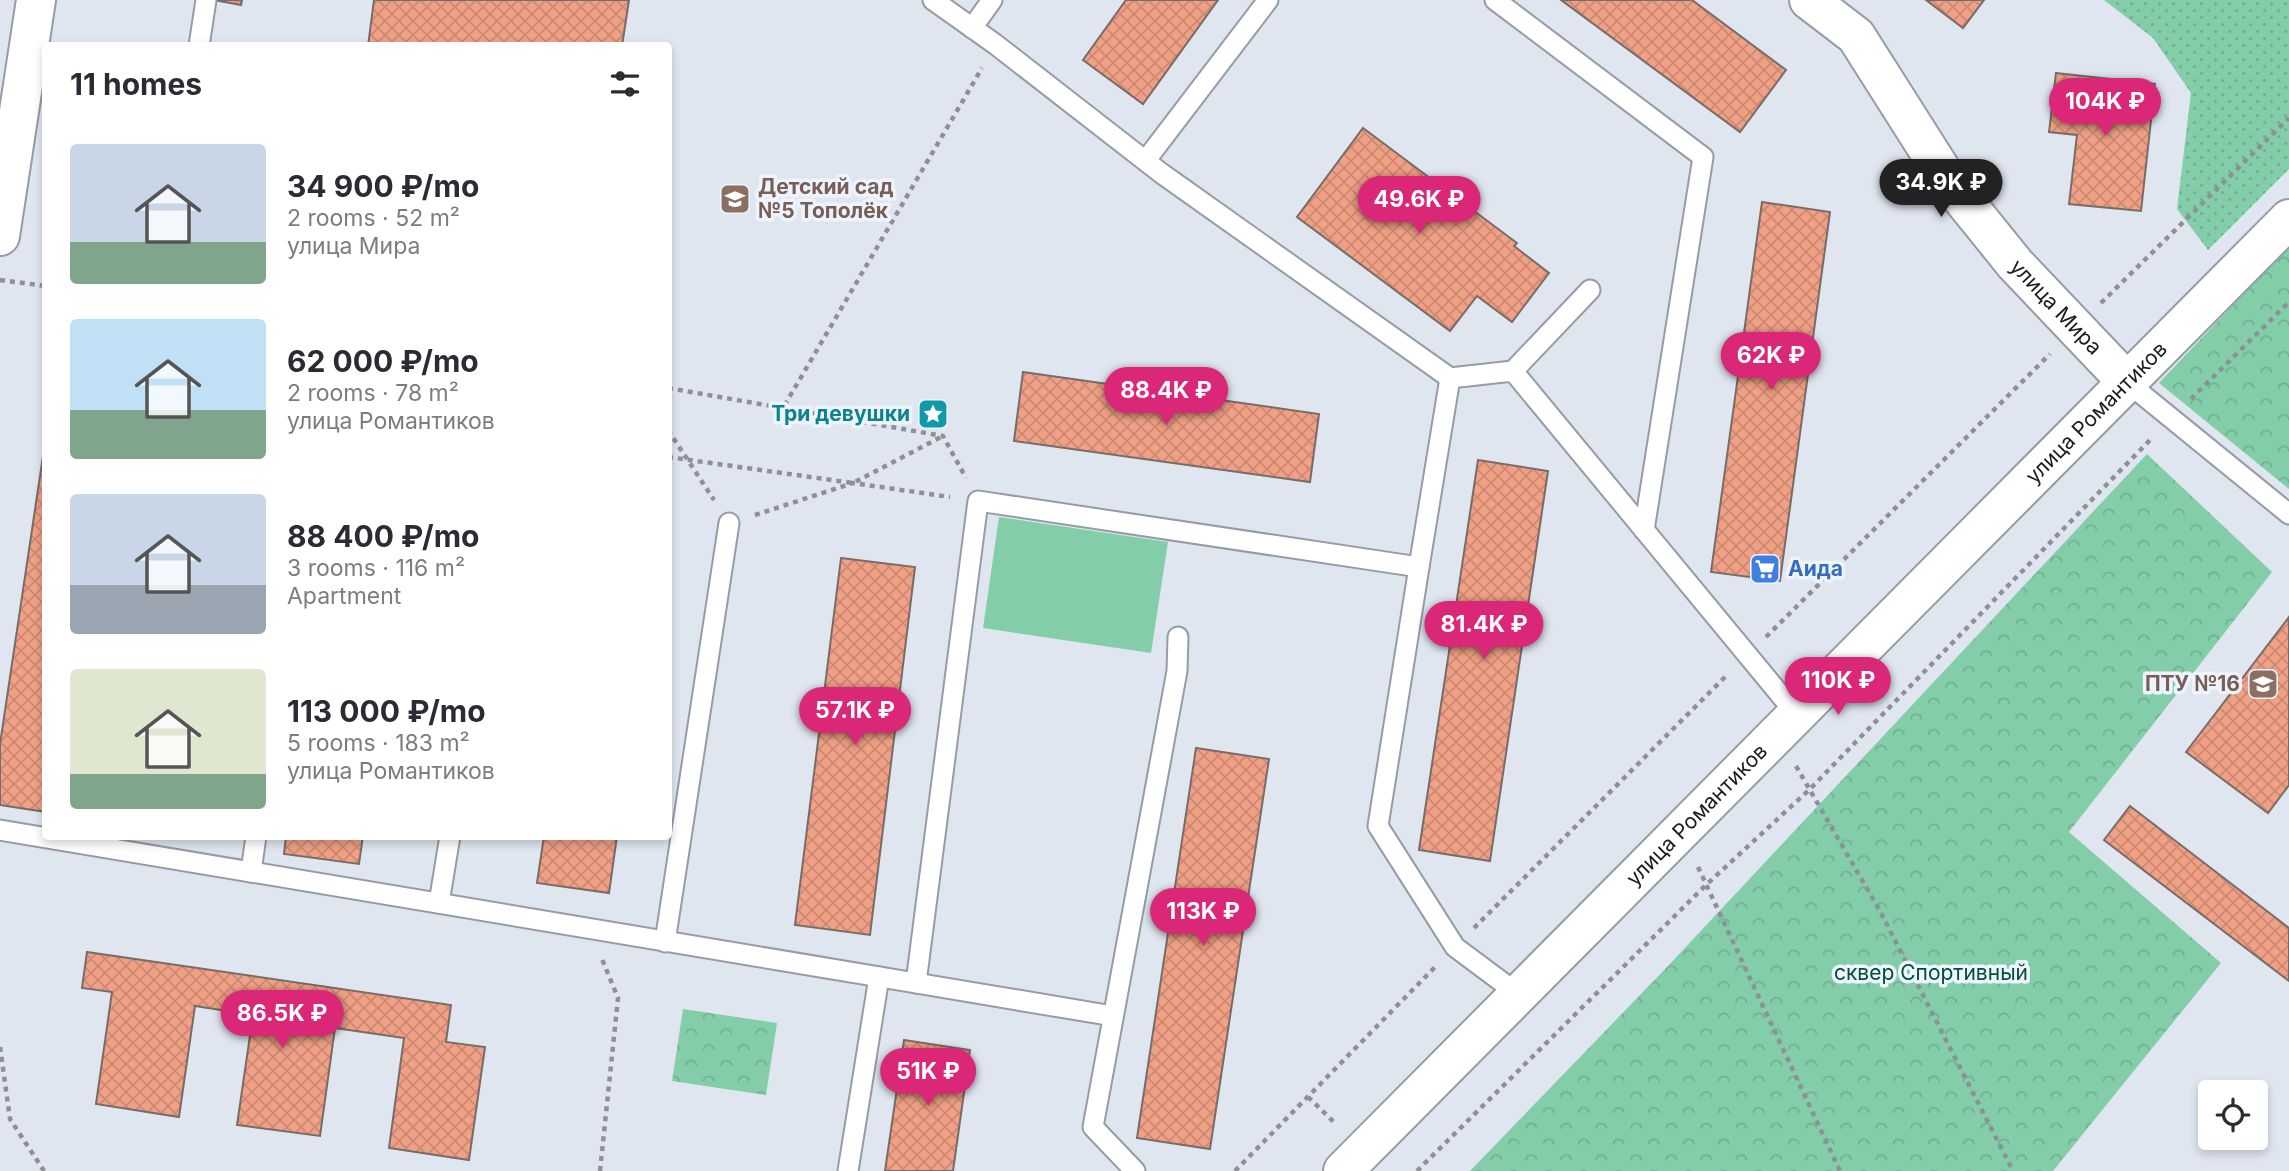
<!DOCTYPE html>
<html lang="en">
<head>
<meta charset="utf-8">
<style>
  body { margin:0; font-family:Inter,sans-serif; background:#f7f7f7; color:#2b2b33; height:100vh; display:flex; flex-direction:column; font-size:26px; white-space:nowrap }
  * { box-sizing:border-box; margin:0 }
  p { font-size:23px; color:#7c7c81 }
  .icon { flex:none; width:38px; height:38px; fill:none; stroke:currentColor; stroke-width:2; stroke-linecap:round; stroke-linejoin:round }
  .map { position:relative; flex:1; overflow:hidden }
  .panel { position:absolute; left:42px; top:42px; width:630px; height:798px; display:flex; flex-direction:column; background:#fff; border-radius:7px; box-shadow:0 4px 10px #0003 }
  .panel>* { flex:none }
  .tools { position:absolute; left:2198px; top:1080px; display:grid; gap:14px }
  .tools a { display:grid; place-items:center; width:70px; height:70px; border-radius:7px; background:#fff; box-shadow:0 4px 10px #0003; font-size:35px }
  .price { position:absolute; translate:-50% -60px; padding:0 16px; border-radius:24px; background:#db2777; color:#fff; font-size:23px; line-height:46px; filter:drop-shadow(0 2px 4px #0008) }
  .price::after { content:''; position:absolute; left:50%; top:42px; width:21px; height:16px; margin-left:-10px; background:inherit; clip-path:polygon(0 0,100% 0,50% 100%) }
  .price.current { background:#222; color:#fff }
  ul { padding:0; list-style:none }
  li { display:flex; align-items:center; gap:21px; height:175px; padding:0 28px }
  li span { display:grid; place-items:center; flex:none; width:196px; height:140px; border-radius:7px; color:#555 }
  li>.icon { margin-inline-start:auto }
  span .icon { width:84px; height:84px; fill:#fffc; stroke-width:1 }
  li b { font-size:30px }
  h2 { display:flex; justify-content:space-between; align-items:center; height:84px; padding:0 28px; font-size:30px }
  .map>svg:first-child { display:block }
  .grass { fill:url(#grass-dots) }
  .forest { fill:url(#forest-crowns) }
  .pitch { fill:#83cea9 }
  .building { fill:url(#building-cross-hatch); stroke:#776c68; stroke-width:2 }
  .lines { fill:none; stroke-linecap:round; stroke-linejoin:round }
  .lane-casing { stroke:#969ca6; stroke-width:23 }
  .street-casing { stroke:#969ca6; stroke-width:42 }
  .path { stroke:#8c9098; stroke-width:4.5; stroke-dasharray:5 5; stroke-linecap:butt }
  .lane { stroke:#fff; stroke-width:19 }
  .street { stroke:#fff; stroke-width:38 }
  .labels { text-anchor:middle; stroke-width:7; stroke-linejoin:round; paint-order:stroke }
  .education-label { font-size:21px; font-weight:bold; fill:#785e54; stroke:#edf4fe; text-anchor:start }
  .street-label { font-size:21px; fill:#1a1c20; stroke:#edf4fe }
  .culture-label { font-size:21px; font-weight:bold; fill:#0d838f; stroke:#edf4fe; text-anchor:end }
  .shop-label { font-size:21px; font-weight:bold; fill:#366cbe; stroke:#edf4fe; text-anchor:start }
  .park-label { font-size:21px; fill:#044e34; stroke:#edf4fe }
</style>
</head>
<body>
<div class="map">
<svg width="2289" height="1171" viewBox="0 0 2289 1171">
  <defs>
    <pattern id="grass-dots" width="8" height="8" patternUnits="userSpaceOnUse" patternTransform="scale(1.75)"><rect width="8" height="8" fill="#83cea9"/><path d="M2 2h.1M6 6h.1" fill="none" stroke="#71b091" stroke-width="1.8" stroke-linecap="round"/></pattern>
    <pattern id="forest-crowns" width="20" height="18" patternUnits="userSpaceOnUse" patternTransform="scale(1.75)"><rect width="20" height="18" fill="#83cea9"/><path d="M2 6a3 3 0 1 1 6 0M12 15a3 3 0 1 1 6 0" fill="none" stroke="#71b091"/></pattern>
    <pattern id="building-cross-hatch" width="8" height="8" patternUnits="userSpaceOnUse" patternTransform="scale(1.75)"><rect width="8" height="8" fill="#f0a084"/><path d="M0 0l8 8M0 8l8-8" fill="none" stroke="#cd8972"/></pattern>
  </defs>
  <rect width="100%" height="100%" fill="#e0e6f0"/>
  <polygon class="grass" points="2104,0 2289,0 2289,169 2208,250 2177,209 2191,93 2153,38"/>
  <g class="forest">
    <polygon points="2289,246 2289,489 2159,383"/>
    <polygon points="2147,454 2272,572 2069,832 2221,963 2053,1171 1470,1171 1668,966"/>
    <polygon points="683,1009 777,1023 766,1095 672,1081"/>
  </g>
  <polygon class="pitch" points="999,517 1168,542 1151,653 983,628"/>
  <g class="building">
    <polygon points="214,0 242,0 241,5"/>
    <polygon points="374,0 629,0 622,46 368,46"/>
    <polygon points="1126,0 1218,0 1143,104 1083,60"/>
    <polygon points="1561,0 1692,0 1786,70 1740,132"/>
    <polygon points="1926,0 1984,0 1963,28"/>
    <polygon points="2056,73 2155,84 2141,211 2069,204 2077,135 2049,132"/>
    <polygon points="1363,128 1517,243 1514,246 1549,273 1512,322 1477,296 1450,331 1297,217"/>
    <polygon points="1762,202 1830,212 1780,581 1711,572"/>
    <polygon points="1023,372 1319,414 1310,482 1014,441"/>
    <polygon points="46,436 46,812 0,805 0,744"/>
    <polygon points="1478,460 1548,471 1490,861 1419,850"/>
    <polygon points="841,558 915,567 870,935 795,925"/>
    <polygon points="2289,617 2289,785 2268,813 2186,752"/>
    <polygon points="1196,748 1269,759 1210,1149 1137,1138"/>
    <polygon points="2130,806 2289,928 2289,981 2104,840"/>
    <polygon points="286,836 363,836 359,864 284,854"/>
    <polygon points="544,836 617,836 609,893 537,883"/>
    <polygon points="87,952 451,1005 446,1042 485,1047 469,1160 389,1148 404,1038 335,1028 320,1136 237,1125 253,1015 195,1006 179,1117 96,1104 112,992 82,988"/>
    <polygon points="904,1040 970,1050 953,1171 885,1171"/>
  </g>
  <g class="lines">
    <g class="lane-casing">
      <g id="lane">
        <polyline points="933,0 995,44 1161,173 1450,378"/>
        <polyline points="1495,0 1703,157 1644,530"/>
        <polyline points="972,28 992,0"/>
        <polyline points="199,46 206,0"/>
        <polyline points="1146,160 1268,0"/>
        <polyline points="1513,371 1590,290"/>
        <polyline points="2128,383 2289,514"/>
        <polyline points="1419,567 1378,826 1455,947 1518,994"/>
        <polyline points="0,830 916,983 978,501 1419,567 1450,378 1513,371 1797,715"/>
        <polyline points="251,872 256,836"/>
        <polyline points="439,903 450,836"/>
        <polyline points="665,942 729,523"/>
        <polyline points="916,983 1113,1016"/>
        <polyline points="848,1171 879,977"/>
        <polyline points="1135,1171 1093,1127 1177,671 1178,637"/>
      </g>
    </g>
    <g class="street-casing">
      <g id="street">
        <path id="s1" d="M1809,0l47,36 92,145 67,83 113,119"/>
        <polyline points="0,236 36,0"/>
        <path id="s2" d="M1343,1171l946,-952"/>
      </g>
    </g>
    <g class="path">
      <polyline points="0,280 46,286"/>
      <polyline points="2101,303 2289,118"/>
      <polyline points="668,388 783,408 982,68"/>
      <polyline points="2191,399 2289,302"/>
      <polyline points="783,408 943,436 966,478"/>
      <polyline points="668,430 714,500"/>
      <polyline points="668,457 853,483 943,436"/>
      <polyline points="755,515 853,483 950,497"/>
      <polyline points="1766,637 2050,354"/>
      <polyline points="1796,766 1880,911 2013,1171"/>
      <polyline points="1698,867 1840,1171"/>
      <polyline points="1474,928 1727,675"/>
      <polyline points="0,1047 10,1119 44,1171"/>
      <polyline points="1308,1097 1336,1124"/>
      <polyline points="600,1171 618,998 602,959"/>
      <polyline points="1235,1171 1435,967"/>
      <polyline points="1417,1171 1706,885 1809,790 2152,438"/>
    </g>
    <use href="#lane" class="lane"/>
    <use href="#street" class="street"/>
  </g>
  <defs>
    <g id="school-square" transform="scale(1.575)"><rect x="-9" y="-9" width="18" height="18" rx="4" fill="#8d6e63" stroke="#edf4fe"/><path d="M0-5L7-2L0 1L-7-2ZM-4 1L0 2.5L4 1V4Q0 6-4 4Z" fill="#fff"/></g>
    <g id="sight-square" transform="scale(1.575)"><rect x="-9" y="-9" width="18" height="18" rx="4" fill="#0f9aa8" stroke="#edf4fe"/><path d="M0-6L1.8-2.2L6-1.7L2.9 1.2L3.7 5.4L0 3.3L-3.7 5.4L-2.9 1.2L-6-1.7L-1.8-2.2Z" fill="#fff"/></g>
    <g id="supermarket-square" transform="scale(1.575)"><rect x="-9" y="-9" width="18" height="18" rx="4" fill="#3f7fe0" stroke="#edf4fe"/><path d="M-6-5.5h2.5l.6 2H6L4.5 2H-2.5L-4.4-4H-6ZM-1.5 3.2a1.3 1.3 0 1 0 .1 0ZM3 3.2a1.3 1.3 0 1 0 .1 0Z" fill="#fff"/></g>
    <g id="university-square" transform="scale(1.575)"><rect x="-9" y="-9" width="18" height="18" rx="4" fill="#8d6e63" stroke="#edf4fe"/><path d="M0-5L7-2L0 1L-7-2ZM-4 1L0 2.5L4 1V4Q0 6-4 4Z" fill="#fff"/></g>
  </defs>
  <g fill-rule="evenodd">
    <use href="#school-square" x="735" y="199"/>
    <use href="#sight-square" x="933" y="414"/>
    <use href="#supermarket-square" x="1765" y="569"/>
    <use href="#university-square" x="2263" y="684"/>
  </g>
  <g class="labels">
    <g class="education-label">
      <text x="758" y="194">Детский сад<tspan x="758" dy="24">№5 Тополёк</tspan></text>
      <text x="2240" y="691" text-anchor="end">ПТУ №16</text>
    </g>
    <g class="street-label">
      <text dy="7" stroke="none"><textPath href="#s1" startOffset="397">улица Мира</textPath></text>
      <text dy="7" stroke="none"><textPath href="#s2" startOffset="1069">улица Романтиков</textPath></text>
      <text dy="7" stroke="none"><textPath href="#s2" startOffset="502">улица Романтиков</textPath></text>
    </g>
    <g class="culture-label">
      <text x="910" y="421">Три девушки</text>
    </g>
    <g class="shop-label">
      <text x="1788" y="576">Аида</text>
    </g>
    <g class="park-label">
      <text x="1931" y="980">сквер Спортивный</text>
    </g>
  </g>
</svg>
<div class="tools">
<a><svg class="icon" aria-label="locate" viewBox="0 0 24 24"><circle cx="12" cy="12" r="6"/><path d="M12 2v4M12 18v4M2 12h4M18 12h4"/></svg></a>
</div>
<b class="price" style="left:2105px;top:138px">104K ₽</b>
<b class="price current" style="left:1941px;top:219px">34.9K ₽</b>
<b class="price" style="left:1419px;top:236px">49.6K ₽</b>
<b class="price" style="left:1771px;top:392px">62K ₽</b>
<b class="price" style="left:1166px;top:427px">88.4K ₽</b>
<b class="price" style="left:1484px;top:661px">81.4K ₽</b>
<b class="price" style="left:1838px;top:717px">110K ₽</b>
<b class="price" style="left:855px;top:747px">57.1K ₽</b>
<b class="price" style="left:1203px;top:948px">113K ₽</b>
<b class="price" style="left:282px;top:1050px">86.5K ₽</b>
<b class="price" style="left:928px;top:1108px">51K ₽</b>
<section class="panel">
<h2>11 homes<svg class="icon" aria-label="filters" viewBox="0 0 24 24"><path d="M4 7h16M4 17h16"/><circle cx="9" cy="7" r="2"/><circle cx="15" cy="17" r="2"/></svg></h2>
<ul>
<li><span style="background:linear-gradient(#c9d6e8 70%,#7fa58c 0)"><svg class="icon" aria-label="home" viewBox="0 0 24 24"><path d="M3 11l9-7 9 7M6 9v11h12V9"/></svg></span><div><b>34 900 ₽/mo</b><p>2 rooms · 52 m²</p><p>улица Мира</p></div></li>
<li><span style="background:linear-gradient(#bfe0f5 65%,#7fa58c 0)"><svg class="icon" aria-label="home" viewBox="0 0 24 24"><path d="M3 11l9-7 9 7M6 9v11h12V9"/></svg></span><div><b>62 000 ₽/mo</b><p>2 rooms · 78 m²</p><p>улица Романтиков</p></div></li>
<li><span style="background:linear-gradient(#c9d6e8 65%,#9aa5b1 0)"><svg class="icon" aria-label="home" viewBox="0 0 24 24"><path d="M3 11l9-7 9 7M6 9v11h12V9"/></svg></span><div><b>88 400 ₽/mo</b><p>3 rooms · 116 m²</p><p>Apartment</p></div></li>
<li><span style="background:linear-gradient(#dfe7d0 75%,#7fa58c 0)"><svg class="icon" aria-label="home" viewBox="0 0 24 24"><path d="M3 11l9-7 9 7M6 9v11h12V9"/></svg></span><div><b>113 000 ₽/mo</b><p>5 rooms · 183 m²</p><p>улица Романтиков</p></div></li>
</ul>
</section>
</div>
</body>
</html>
